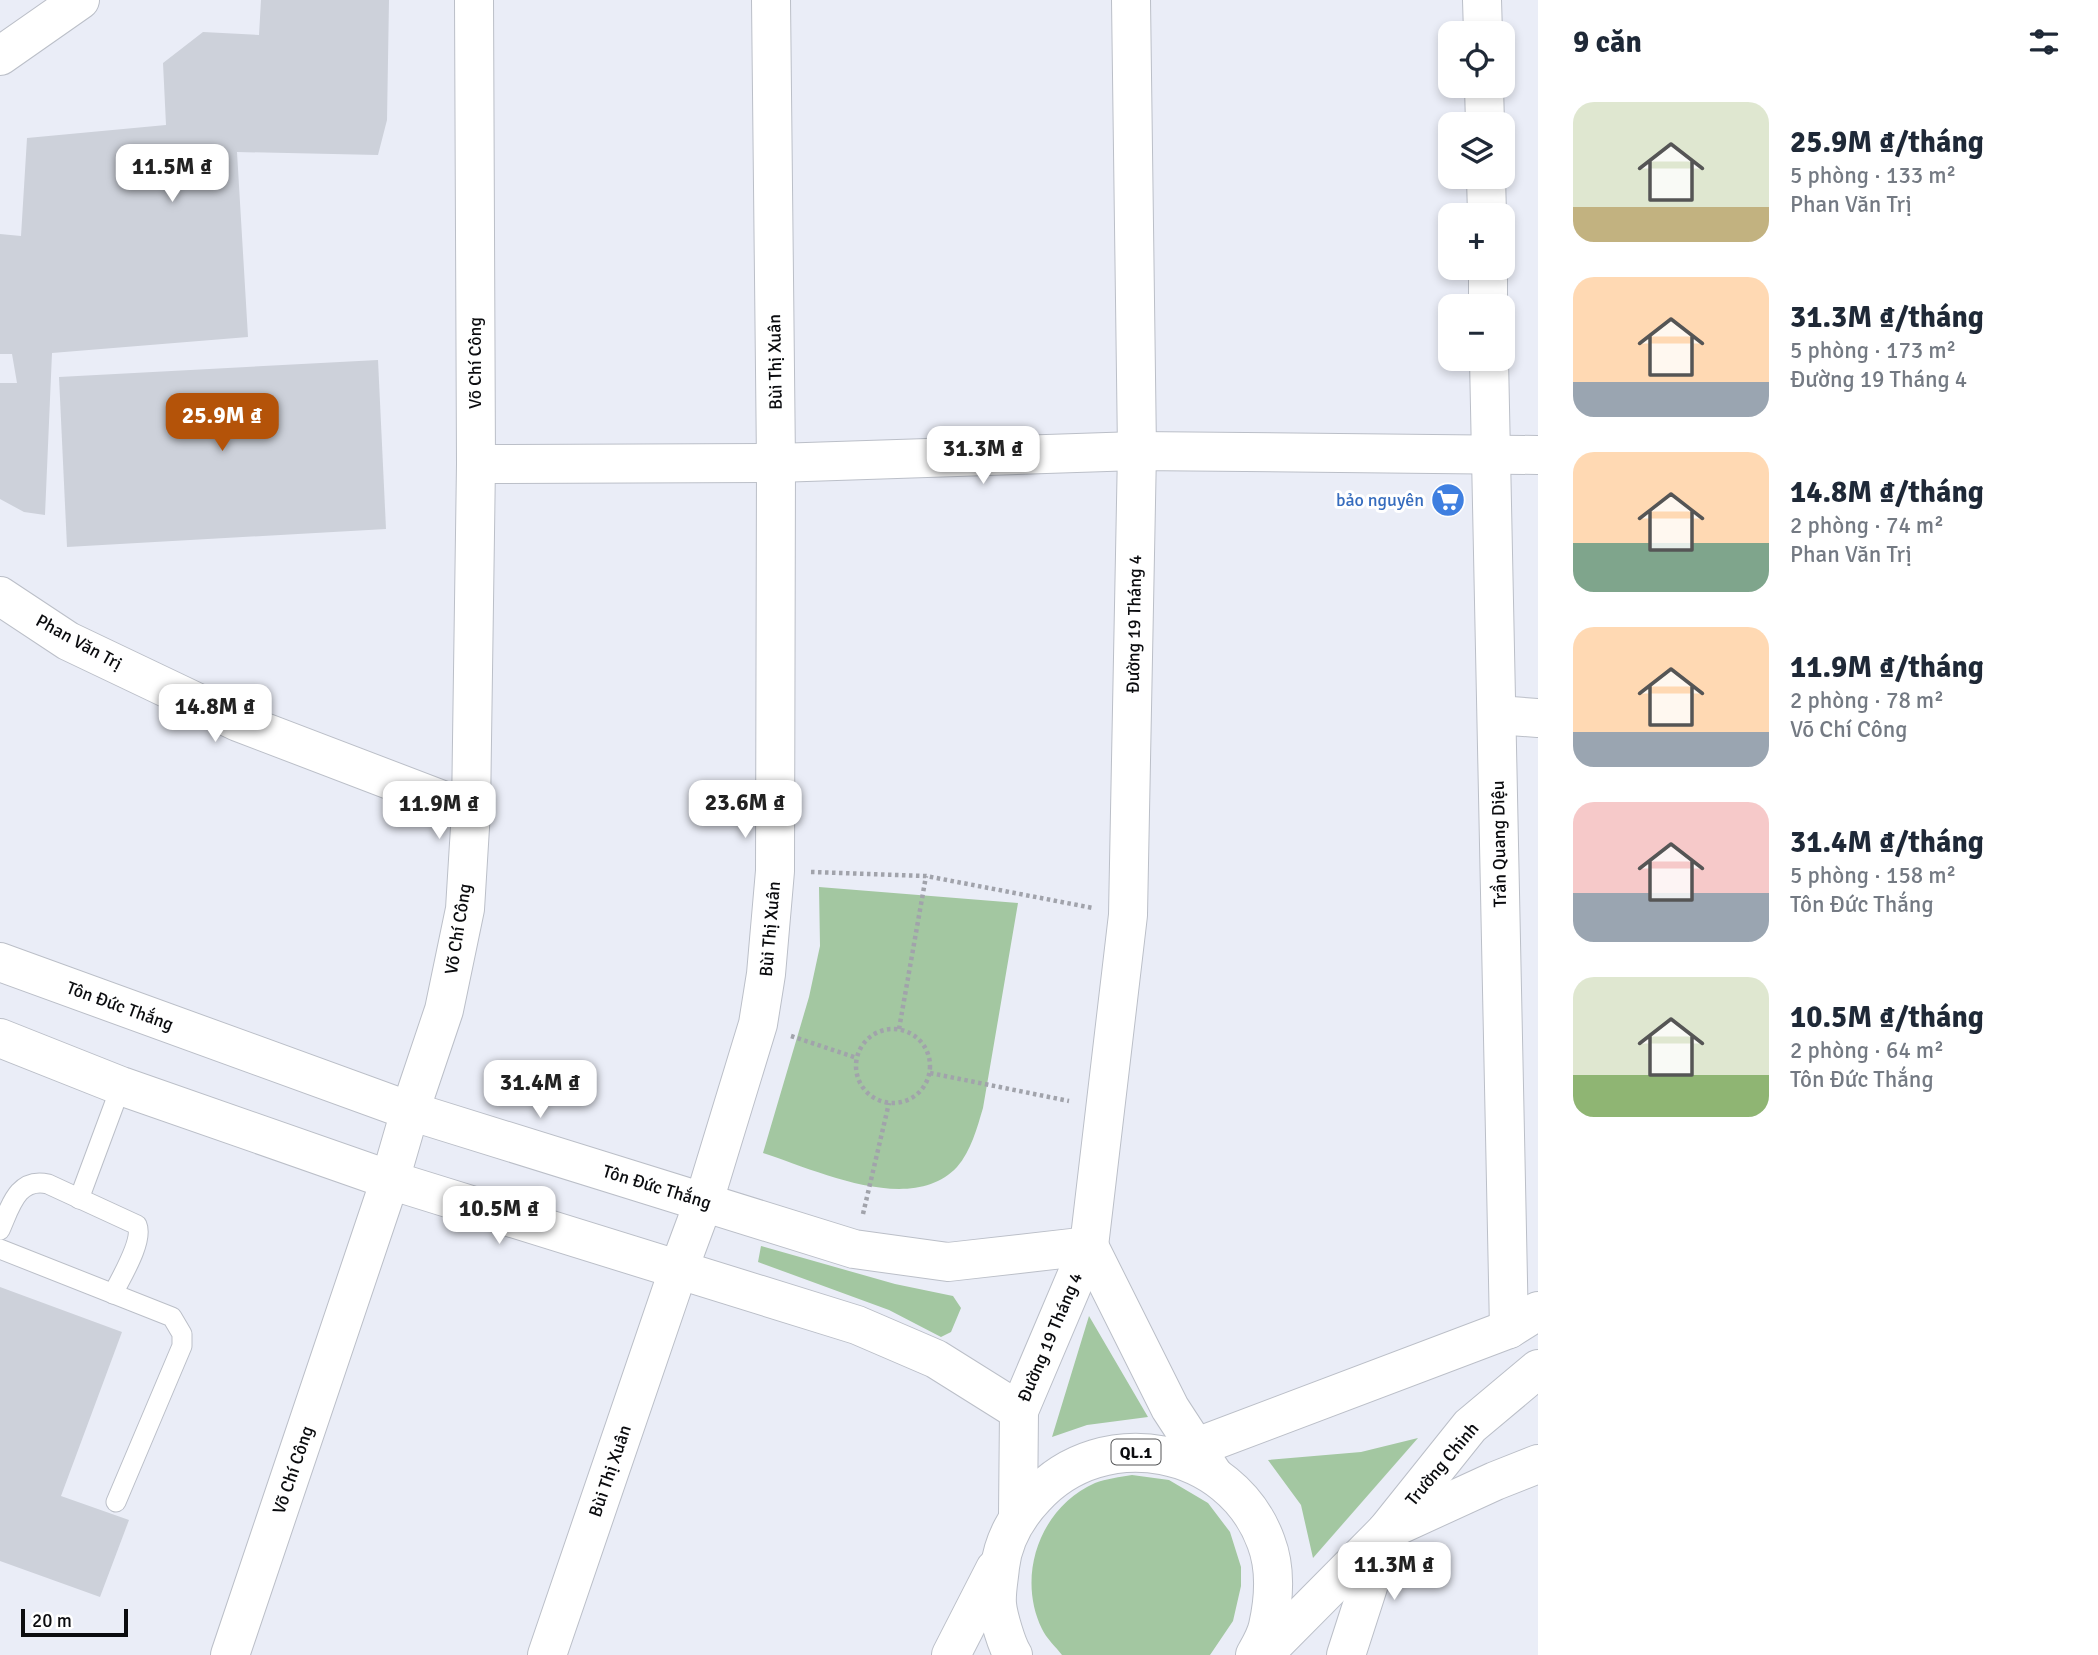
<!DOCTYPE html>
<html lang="vi">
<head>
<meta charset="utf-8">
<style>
  body { margin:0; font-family:Signika,sans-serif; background:#f2f2f3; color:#1f2937; height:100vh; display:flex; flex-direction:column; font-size:26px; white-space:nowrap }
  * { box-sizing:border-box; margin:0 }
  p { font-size:23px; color:#747a83 }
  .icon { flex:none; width:38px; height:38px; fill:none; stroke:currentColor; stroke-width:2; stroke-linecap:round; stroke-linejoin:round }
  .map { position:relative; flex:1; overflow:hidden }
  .drawer { display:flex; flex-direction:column; background:#fff; width:560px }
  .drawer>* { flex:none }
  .controls { position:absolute; left:1438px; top:21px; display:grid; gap:14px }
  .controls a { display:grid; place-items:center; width:77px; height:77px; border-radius:14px; background:#fff; box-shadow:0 4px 10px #0003; font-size:35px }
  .scale { position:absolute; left:21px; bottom:18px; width:107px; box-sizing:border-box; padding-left:7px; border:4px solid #0b0c0f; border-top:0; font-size:19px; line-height:24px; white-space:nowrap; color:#0b0c0f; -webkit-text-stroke:5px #fff; paint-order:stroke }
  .price { position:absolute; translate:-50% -60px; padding:0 16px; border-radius:14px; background:#fff; color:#222; font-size:23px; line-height:46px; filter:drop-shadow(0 2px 4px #0008) }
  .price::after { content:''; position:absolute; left:50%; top:42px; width:21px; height:16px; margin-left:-10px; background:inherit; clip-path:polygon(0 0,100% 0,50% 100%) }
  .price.on { background:#b45309; color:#fff }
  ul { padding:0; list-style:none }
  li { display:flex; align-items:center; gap:21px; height:175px; padding:0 35px }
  li span { display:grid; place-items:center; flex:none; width:196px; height:140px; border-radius:21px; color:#555 }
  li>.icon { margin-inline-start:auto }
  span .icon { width:84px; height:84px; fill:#fffc; stroke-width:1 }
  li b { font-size:30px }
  h2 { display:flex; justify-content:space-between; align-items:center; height:84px; padding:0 35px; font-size:30px }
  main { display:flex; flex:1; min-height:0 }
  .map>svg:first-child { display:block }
  .green { fill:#a3c7a1 }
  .building { fill:#cdd1da }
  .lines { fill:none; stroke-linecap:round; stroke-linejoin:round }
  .service-casing { stroke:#bbbfc8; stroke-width:21 }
  .minor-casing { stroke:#bbbfc8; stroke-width:40 }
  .secondary-casing { stroke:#bbbfc8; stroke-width:40 }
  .primary-casing { stroke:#bbbfc8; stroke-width:40 }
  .trunk-casing { stroke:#bbbfc8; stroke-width:40 }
  .path { stroke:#a1a3ab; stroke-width:4.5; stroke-dasharray:3.5 3.5; stroke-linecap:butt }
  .service { stroke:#fff; stroke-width:19 }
  .minor { stroke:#fff; stroke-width:38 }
  .secondary { stroke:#fff; stroke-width:38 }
  .primary { stroke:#fff; stroke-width:38 }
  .trunk { stroke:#fff; stroke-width:38 }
  .labels { text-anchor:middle; stroke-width:6; stroke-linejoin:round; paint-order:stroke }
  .shield { fill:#fff; stroke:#545557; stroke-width:2 }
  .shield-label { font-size:16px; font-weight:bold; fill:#0b0c0f }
  .street-label { font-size:18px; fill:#0b0c0f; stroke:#fff }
  .shop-label { font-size:18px; fill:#366cbe; stroke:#fff; text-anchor:end }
</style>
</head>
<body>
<main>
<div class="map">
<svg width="1538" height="1655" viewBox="0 0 1538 1655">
  <rect width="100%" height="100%" fill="#eaedf7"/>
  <g class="green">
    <path d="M819,887l199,16 -35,205c-6,20 -12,43 -26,59 -46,49 -141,3 -194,-14l46,-156 11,-51z"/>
    <polygon points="761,1246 895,1284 953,1296 961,1308 951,1332 941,1337 889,1310 758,1262"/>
    <polygon points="1089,1316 1148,1417 1087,1425 1052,1437"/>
    <polygon points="1418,1438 1313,1558 1301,1505 1268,1460 1361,1452"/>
    <path d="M1132,1475l37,5 39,23 22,29 11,35v19l-8,35 -23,34h-148c-6,-8 -16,-17 -20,-26 -26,-53 -2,-122 53,-146 11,-4 25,-6 37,-8z"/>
  </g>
  <g class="building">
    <polygon points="261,0 389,0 387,120 378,155 237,152 248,337 52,353 45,515 24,512 0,499 0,383 17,383 12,354 0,354 0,234 21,236 27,138 166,125 163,63 203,32 259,35"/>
    <polygon points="378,360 386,529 67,547 59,377"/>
    <polygon points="0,1287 122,1332 61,1496 129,1520 100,1597 0,1561"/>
  </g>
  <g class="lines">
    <g class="service-casing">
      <g id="service">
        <polyline points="79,1199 121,1086"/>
        <path d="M0,1230c10,-22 17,-53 48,-46l89,41c7,16 -17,54 -24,69"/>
        <polyline points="0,1249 172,1317 182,1334 182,1346 116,1502"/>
      </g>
    </g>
    <g class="minor-casing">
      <g id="minor">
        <polyline points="1482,0 1483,33"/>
        <polyline points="0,56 80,0"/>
        <polyline points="1484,86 1485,124"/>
        <polyline points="1486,177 1487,215"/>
        <polyline points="1488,268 1488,306"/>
        <polyline points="1489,359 1509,1329"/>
        <polyline points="476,464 776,463 1137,451 1538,455"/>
        <polyline points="0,596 68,641 238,722 471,811"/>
        <polyline points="1497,715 1538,718"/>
        <polyline points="230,1655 390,1180 410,1111 444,1010 465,909 471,811 476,464 474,0"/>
        <polyline points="547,1655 678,1271 704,1201 758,1024 766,974 775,871 776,463 771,0"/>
        <polyline points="1346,1655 1386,1531 1495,1481 1538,1464"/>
      </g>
    </g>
    <g class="secondary-casing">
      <g id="secondary">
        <polyline points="0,962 410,1111 854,1249 948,1262 1089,1246"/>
        <polyline points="0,1038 121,1086 390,1180 857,1325 936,1359 1019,1411"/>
      </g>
    </g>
    <g class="primary-casing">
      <g id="primary">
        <polyline points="1089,1246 1170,1408 1213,1474"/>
        <polyline points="1018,1515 1019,1411 1089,1246 1128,915 1137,451 1131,0"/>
      </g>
    </g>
    <g class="trunk-casing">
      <g id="trunk">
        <polyline points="1173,1456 1509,1329 1538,1311"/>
        <polyline points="951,1655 995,1569"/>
        <path d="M1013,1655c-6,-9 -15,-39 -16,-51 -1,-12 2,-25 3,-37 3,-26 17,-51 35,-70 68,-75 196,-51 231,45 10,26 8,57 2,84 -2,10 -8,20 -13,29"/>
        <polyline points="1263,1655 1386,1531 1470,1426 1538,1369"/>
      </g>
    </g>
    <g class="path">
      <polyline points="811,872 926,876 1093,908"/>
      <polyline points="899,1029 926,876"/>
      <circle cx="893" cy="1066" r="37"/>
      <polyline points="791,1036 857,1058"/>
      <polyline points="930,1073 1069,1101"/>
      <polyline points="863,1214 889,1103"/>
    </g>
    <use href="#service" class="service"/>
    <use href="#minor" class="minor"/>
    <use href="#secondary" class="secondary"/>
    <use href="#primary" class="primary"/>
    <use href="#trunk" class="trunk"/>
  </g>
  <defs>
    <g id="supermarket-disc" transform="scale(1.75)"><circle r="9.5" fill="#3f7fe0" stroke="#fff"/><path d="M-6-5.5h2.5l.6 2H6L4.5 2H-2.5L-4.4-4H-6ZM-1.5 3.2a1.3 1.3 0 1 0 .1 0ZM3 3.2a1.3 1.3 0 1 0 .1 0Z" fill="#fff"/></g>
  </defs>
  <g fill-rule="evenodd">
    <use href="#supermarket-disc" x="1448" y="500"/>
  </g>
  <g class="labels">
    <rect class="shield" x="1111.5" y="1439.5" width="49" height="25" rx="5"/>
    <g class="shield-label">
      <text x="1136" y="1458">QL.1</text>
    </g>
    <g class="street-label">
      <text transform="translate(775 362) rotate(-91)" y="6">Bùi Thị Xuân</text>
      <text transform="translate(475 363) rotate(-90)" y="6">Võ Chí Công</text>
      <text transform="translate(1134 624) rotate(-89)" y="6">Đường 19 Tháng 4</text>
      <text transform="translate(79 642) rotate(29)" y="6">Phan Văn Trị</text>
      <text transform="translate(1499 844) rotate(-91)" y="6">Trần Quang Diệu</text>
      <text transform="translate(458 929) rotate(-81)" y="6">Võ Chí Công</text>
      <text transform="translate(770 929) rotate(-85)" y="6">Bùi Thị Xuân</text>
      <text transform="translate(120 1006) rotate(20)" y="6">Tôn Đức Thắng</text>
      <text transform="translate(657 1187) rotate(17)" y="6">Tôn Đức Thắng</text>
      <text transform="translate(1050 1337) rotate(-67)" y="6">Đường 19 Tháng 4</text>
      <text transform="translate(1442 1464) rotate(-50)" y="6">Trường Chinh</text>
      <text transform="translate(293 1470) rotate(-71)" y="6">Võ Chí Công</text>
      <text transform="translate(610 1471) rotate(-71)" y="6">Bùi Thị Xuân</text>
    </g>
    <g class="shop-label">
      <text x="1424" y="506">bảo nguyên</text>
    </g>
  </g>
</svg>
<div class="controls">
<a><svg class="icon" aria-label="locate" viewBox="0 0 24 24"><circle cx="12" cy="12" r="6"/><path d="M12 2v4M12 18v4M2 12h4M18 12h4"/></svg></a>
<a><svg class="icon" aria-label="layers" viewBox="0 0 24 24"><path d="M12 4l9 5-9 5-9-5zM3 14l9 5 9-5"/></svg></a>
<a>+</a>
<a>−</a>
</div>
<div class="scale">20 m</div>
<b class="price" style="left:172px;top:204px">11.5M ₫</b>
<b class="price on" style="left:222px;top:453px">25.9M ₫</b>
<b class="price" style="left:983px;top:486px">31.3M ₫</b>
<b class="price" style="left:215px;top:744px">14.8M ₫</b>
<b class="price" style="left:745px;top:840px">23.6M ₫</b>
<b class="price" style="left:439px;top:841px">11.9M ₫</b>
<b class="price" style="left:540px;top:1120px">31.4M ₫</b>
<b class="price" style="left:499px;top:1246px">10.5M ₫</b>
<b class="price" style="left:1394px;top:1602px">11.3M ₫</b>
</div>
<section class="drawer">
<h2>9 căn<svg class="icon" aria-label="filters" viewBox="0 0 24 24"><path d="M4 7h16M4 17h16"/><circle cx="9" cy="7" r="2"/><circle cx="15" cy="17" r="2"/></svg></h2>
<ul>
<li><span style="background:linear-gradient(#dfe7d0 75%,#c2b280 0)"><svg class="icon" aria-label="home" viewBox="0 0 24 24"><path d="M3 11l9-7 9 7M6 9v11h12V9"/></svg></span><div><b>25.9M ₫/tháng</b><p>5 phòng · 133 m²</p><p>Phan Văn Trị</p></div></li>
<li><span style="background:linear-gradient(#ffd9b3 75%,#9aa5b1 0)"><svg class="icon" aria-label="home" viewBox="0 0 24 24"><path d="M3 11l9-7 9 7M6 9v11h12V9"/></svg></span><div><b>31.3M ₫/tháng</b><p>5 phòng · 173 m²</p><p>Đường 19 Tháng 4</p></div></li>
<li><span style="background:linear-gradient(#ffd9b3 65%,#7fa58c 0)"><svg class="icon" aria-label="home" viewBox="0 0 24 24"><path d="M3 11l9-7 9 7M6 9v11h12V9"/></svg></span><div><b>14.8M ₫/tháng</b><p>2 phòng · 74 m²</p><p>Phan Văn Trị</p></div></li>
<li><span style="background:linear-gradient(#ffd9b3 75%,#9aa5b1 0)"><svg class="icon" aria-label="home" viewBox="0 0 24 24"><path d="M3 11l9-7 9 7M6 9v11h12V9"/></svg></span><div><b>11.9M ₫/tháng</b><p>2 phòng · 78 m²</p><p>Võ Chí Công</p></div></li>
<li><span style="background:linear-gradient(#f6c9c9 65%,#9aa5b1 0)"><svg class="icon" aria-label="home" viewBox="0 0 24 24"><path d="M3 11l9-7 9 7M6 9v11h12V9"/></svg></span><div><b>31.4M ₫/tháng</b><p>5 phòng · 158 m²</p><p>Tôn Đức Thắng</p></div></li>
<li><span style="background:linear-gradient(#dfe7d0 70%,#8fb573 0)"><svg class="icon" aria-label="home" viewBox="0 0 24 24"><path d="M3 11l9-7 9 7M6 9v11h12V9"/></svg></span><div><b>10.5M ₫/tháng</b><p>2 phòng · 64 m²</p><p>Tôn Đức Thắng</p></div></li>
</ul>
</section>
</main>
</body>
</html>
